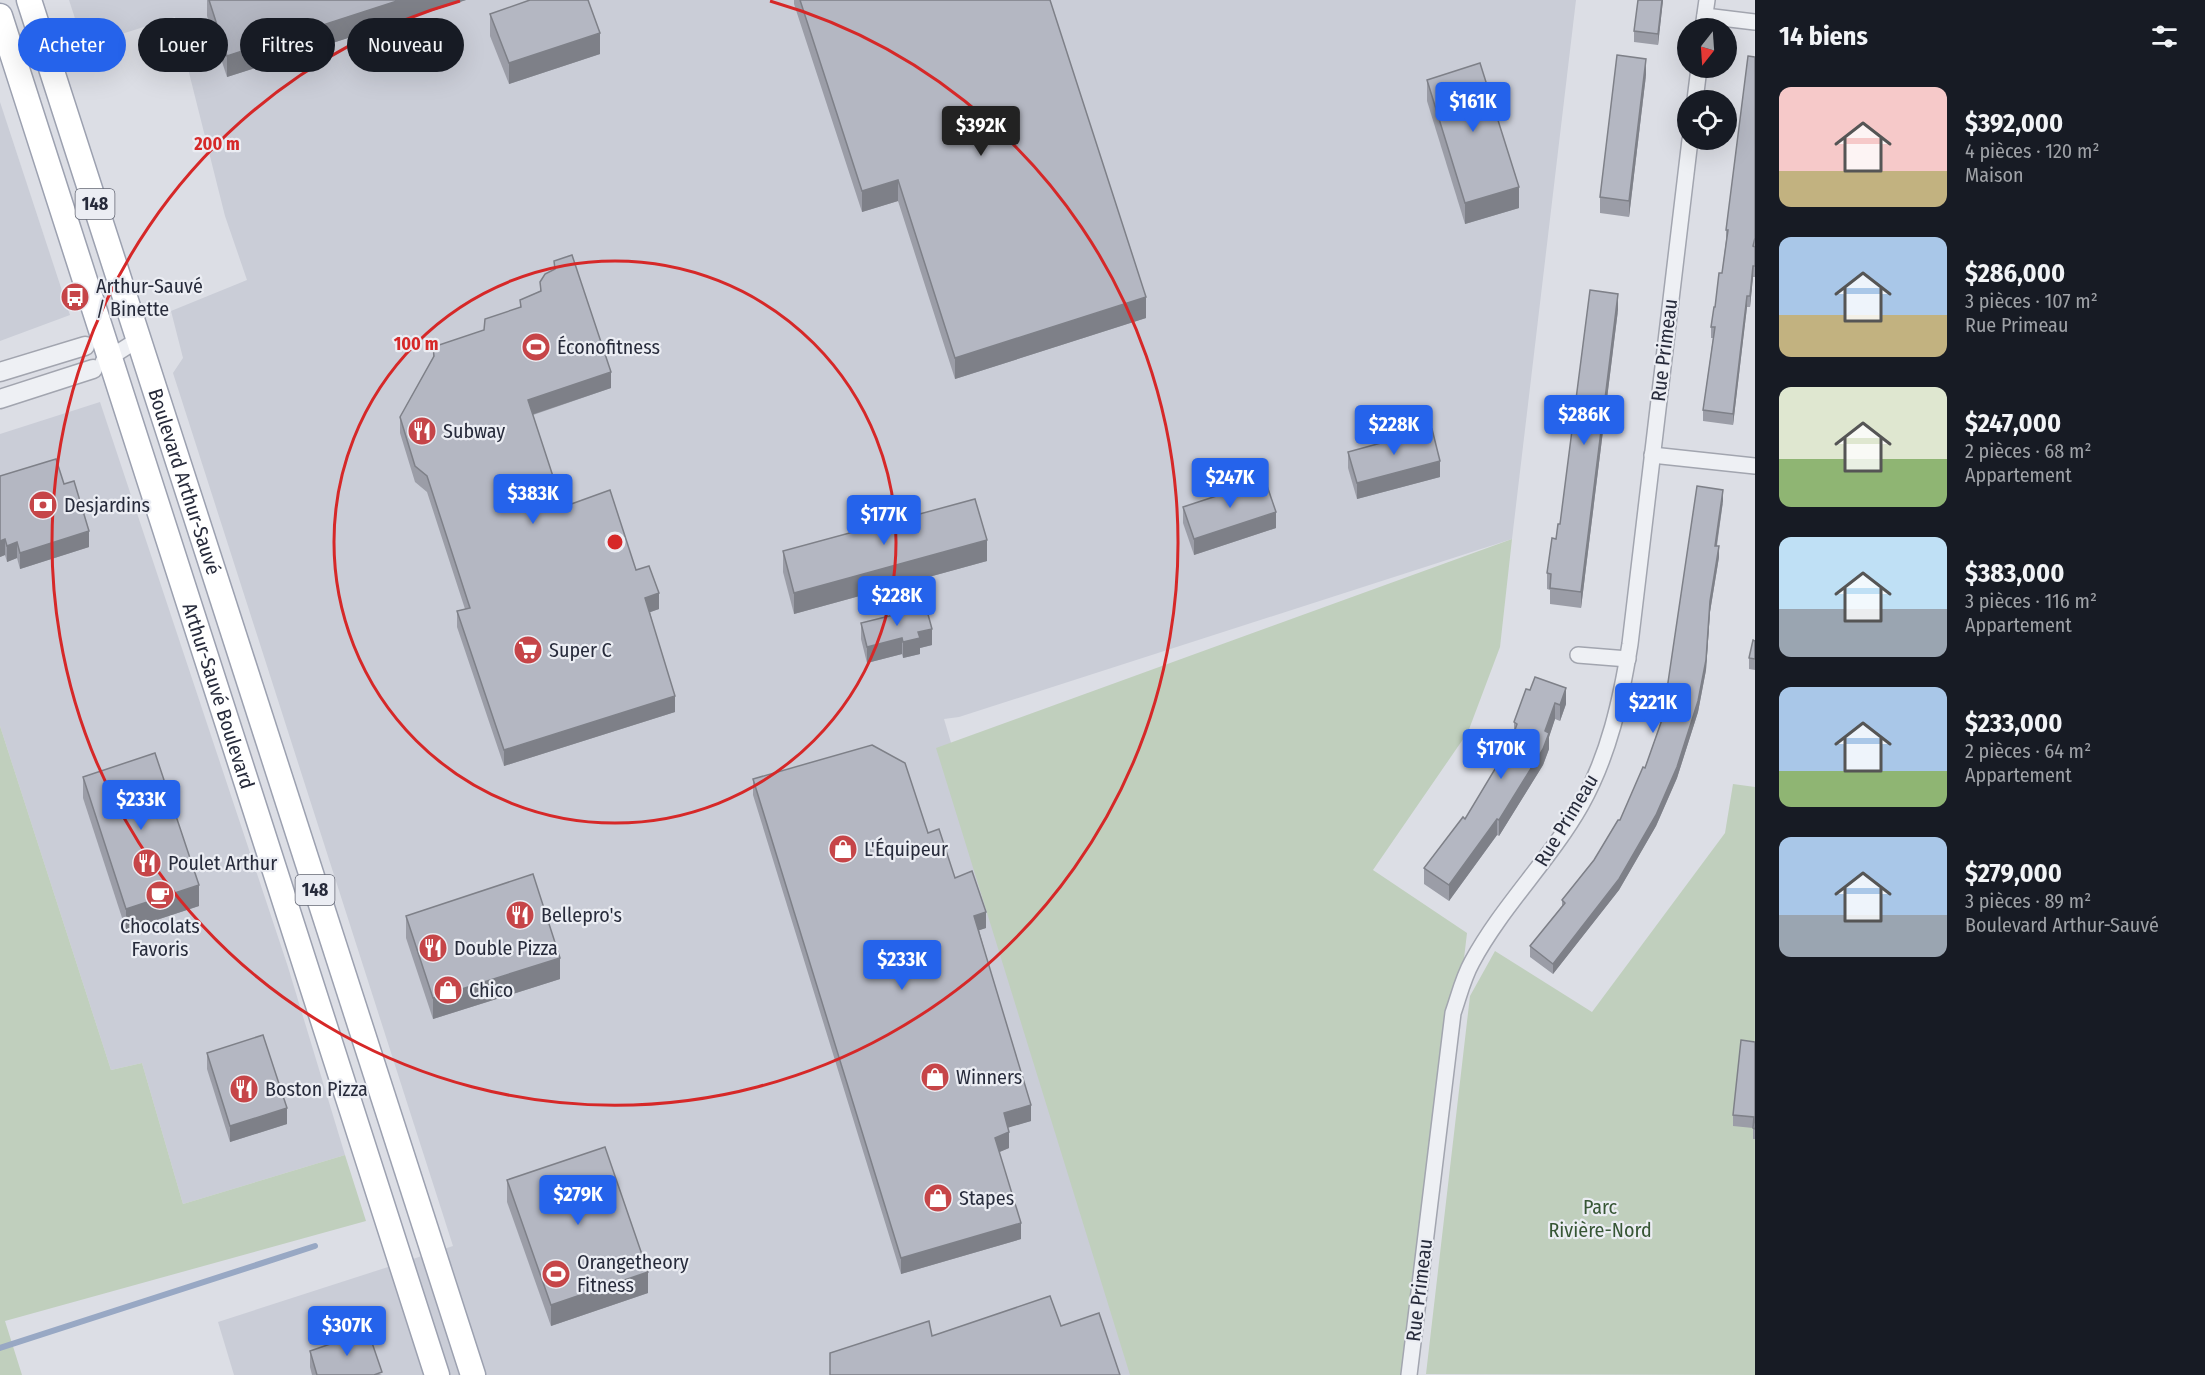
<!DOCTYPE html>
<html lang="fr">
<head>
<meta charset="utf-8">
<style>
  body { margin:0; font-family:"Fira Sans Condensed",sans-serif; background:#20242c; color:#f1f3f6; height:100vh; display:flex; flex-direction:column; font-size:22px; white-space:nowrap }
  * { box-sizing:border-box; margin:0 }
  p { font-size:20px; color:#9ea1a6 }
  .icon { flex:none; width:33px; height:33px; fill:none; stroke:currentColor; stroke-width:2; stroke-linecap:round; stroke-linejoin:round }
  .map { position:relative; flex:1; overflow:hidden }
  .side { display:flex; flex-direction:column; background:#171b24; width:450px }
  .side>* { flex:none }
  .hud { position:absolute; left:18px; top:18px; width:570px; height:54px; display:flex; gap:12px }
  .needle { width:39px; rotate:197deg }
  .fabs { position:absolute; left:1677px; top:18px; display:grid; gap:12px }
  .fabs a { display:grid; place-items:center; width:60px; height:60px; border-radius:50%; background:#171b24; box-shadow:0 6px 24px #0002; font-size:30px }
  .price { position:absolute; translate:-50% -51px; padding:0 14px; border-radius:6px; background:#2563eb; color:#fff; font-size:20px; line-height:39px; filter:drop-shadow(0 2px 3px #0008) }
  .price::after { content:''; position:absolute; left:50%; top:36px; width:18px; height:14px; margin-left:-9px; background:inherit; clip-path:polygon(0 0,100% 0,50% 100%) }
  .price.selected { background:#222; color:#fff }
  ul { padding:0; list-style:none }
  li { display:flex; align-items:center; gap:18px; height:150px; padding:0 24px }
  li span { display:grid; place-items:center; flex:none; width:168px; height:120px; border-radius:12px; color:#555 }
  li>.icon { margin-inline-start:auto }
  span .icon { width:72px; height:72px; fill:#fffc; stroke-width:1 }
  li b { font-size:26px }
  h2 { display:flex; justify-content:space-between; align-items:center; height:72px; padding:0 24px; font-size:26px }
  .tag { padding:0 21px; border-radius:27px; background:#171b24; box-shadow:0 6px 24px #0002; font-size:21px; line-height:54px }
  .tag.selected { background:#2563eb; color:#fff }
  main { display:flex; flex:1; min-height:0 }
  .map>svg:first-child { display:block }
  .built { fill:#cacdd7 }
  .green { fill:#c0cfbd }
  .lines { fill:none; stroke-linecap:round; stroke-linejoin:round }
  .stream { stroke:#98a8c4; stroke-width:6 }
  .minor-casing { stroke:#a2a5af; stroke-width:18 }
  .tertiary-casing { stroke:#a2a5af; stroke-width:21 }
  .primary-casing { stroke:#9ca1b0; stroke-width:27 }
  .minor { stroke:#eef0f4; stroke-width:15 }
  .tertiary { stroke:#eef0f4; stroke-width:18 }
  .primary { stroke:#fff; stroke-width:24 }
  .wall { fill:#9b9da7 }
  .shaded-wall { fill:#7e8088 }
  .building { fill:#b4b7c2; stroke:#7e8088; stroke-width:1.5 }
  .ring { fill:none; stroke:#d62828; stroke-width:3 }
  .labels { text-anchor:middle; stroke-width:4.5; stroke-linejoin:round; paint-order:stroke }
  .shield { fill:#ebedf3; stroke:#626572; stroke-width:1.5 }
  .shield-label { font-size:18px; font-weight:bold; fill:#272b3b }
  .poi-label { font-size:20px; fill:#272b3b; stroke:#ebedf3; text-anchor:start }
  .street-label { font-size:20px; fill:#272b3b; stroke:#ebedf3 }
  .park-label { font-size:20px; fill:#375635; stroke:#ebedf3 }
  .centre { fill:#d62828; stroke:#ebedf3; stroke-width:3 }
  .ring-label { font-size:18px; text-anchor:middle; font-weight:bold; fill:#d62828; stroke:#ebedf3; stroke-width:4.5; stroke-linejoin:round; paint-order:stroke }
</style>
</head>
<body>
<main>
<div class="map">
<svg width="1755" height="1375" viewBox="0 0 1755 1375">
  <rect width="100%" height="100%" fill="#dcdee5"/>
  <g class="built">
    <polygon points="69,0 1576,0 1512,539 959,717 944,719 1137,1375 234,1375 218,1322 453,1246 173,373 183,358 171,311 247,280 225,216 175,17 84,46"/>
    <polygon points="0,102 70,315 0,341"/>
    <polygon points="100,402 288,967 345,1155 183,1204 142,1063 111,1070 0,726 0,434"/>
  </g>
  <g class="green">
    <polygon points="1512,539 1500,647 1468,732 1373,870 1467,933 1415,1375 1130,1375 936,748"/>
    <polygon points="0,726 111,1070 142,1063 183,1204 345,1155 366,1221 5,1321 22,1375 0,1375"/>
    <polygon points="1733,784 1755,787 1755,1375 1426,1374 1470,996 1495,951 1592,1012 1725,833"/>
  </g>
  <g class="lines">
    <polyline class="stream" points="0,1348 315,1246"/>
    <g class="minor-casing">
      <g id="minor">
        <polyline points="1705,16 1755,22"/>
        <polyline points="1703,28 1707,0"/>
        <polyline points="1695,100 1699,68"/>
        <polyline points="103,362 139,339"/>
        <polyline points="1652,455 1755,466"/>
        <polyline points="1578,655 1628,659"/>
        <path d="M1409,1375l44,-362c6,-17 10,-35 19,-51 30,-56 78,-102 109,-157 28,-50 40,-105 49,-161l60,-504"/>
      </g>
    </g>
    <g class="tertiary-casing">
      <g id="tertiary">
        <polyline points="0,372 85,346"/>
        <polyline points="0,399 93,369"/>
      </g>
    </g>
    <g class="primary-casing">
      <g id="primary">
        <path id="s1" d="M29,0l444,1375"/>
        <path id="s2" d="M0,16l437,1359"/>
      </g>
    </g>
    <use href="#minor" class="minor"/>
    <use href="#tertiary" class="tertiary"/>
    <use href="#primary" class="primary"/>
  </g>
  <g class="wall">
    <polygon points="207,0 466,0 227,77 207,16"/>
    <polygon points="794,0 1050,0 1146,318 955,379 898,201 862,212 794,4"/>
    <polygon points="1638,0 1663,0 1658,45 1634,42 1634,31"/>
    <polygon points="490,14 600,54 509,84 490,36"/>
    <polygon points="1755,57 1755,277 1753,277 1750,307 1747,307 1733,425 1703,421 1703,410 1713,338 1711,338 1711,327 1722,273 1726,240 1726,230"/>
    <polygon points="1646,75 1629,217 1600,213 1600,197"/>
    <polygon points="1427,80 1519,208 1465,224 1427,101"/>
    <polygon points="554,261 611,388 533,415 563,507 636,570 659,609 650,612 675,712 504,766 457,627 457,611 465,609 427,492 415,482 400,433 400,417 433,358 433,347 484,330 520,307 520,300 540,291 540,282 554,270"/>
    <polygon points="1618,310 1581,608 1550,604 1550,590 1547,589 1547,573"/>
    <polygon points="1348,452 1440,477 1357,499 1348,468"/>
    <polygon points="0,476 64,484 89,547 20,569 17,558 7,562 5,555 0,557"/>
    <polygon points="1723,501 1717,546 1719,557 1710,612 1706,670 1698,712 1677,778 1656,826 1619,890 1553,974 1530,957 1530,946 1562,906 1562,900 1594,860 1620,820 1645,768 1666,707 1666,696"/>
    <polygon points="1183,507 1276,528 1194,555 1183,523"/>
    <polygon points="783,551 987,561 794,614 783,572"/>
    <polygon points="861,623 932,645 920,648 920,654 903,658 902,654 867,663 861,639"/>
    <polygon points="1755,641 1755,670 1749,669 1749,658"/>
    <polygon points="1530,690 1566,704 1560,721 1555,719 1549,737 1549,749 1543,765 1499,836 1497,835 1449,901 1424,884 1424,868 1465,819 1510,744 1514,733 1514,722"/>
    <polygon points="83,777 199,906 126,930 83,798"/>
    <polygon points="753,779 928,833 986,928 979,930 1031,1121 1008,1127 1009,1148 999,1152 1021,1239 901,1274 753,795"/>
    <polygon points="406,916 560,979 433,1019 406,938"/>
    <polygon points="1755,1042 1755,1139 1753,1139 1753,1128 1733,1126 1733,1115"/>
    <polygon points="207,1053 287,1124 230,1142 207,1069"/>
    <polygon points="507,1180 648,1293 551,1326 507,1202"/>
    <polygon points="310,1351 382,1375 312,1375 310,1367"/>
  </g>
  <g class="shaded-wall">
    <polygon points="400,0 466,0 227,77 227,56"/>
    <polygon points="1662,0 1663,0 1658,45 1658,34"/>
    <polygon points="600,33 600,54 509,84 509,63"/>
    <polygon points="1646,59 1646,75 1629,217 1629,201"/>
    <polygon points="898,180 898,201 862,212 862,191"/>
    <polygon points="1519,187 1519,208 1465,224 1465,203"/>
    <polygon points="1753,266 1753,277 1750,307 1750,296"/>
    <polygon points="1618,294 1618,310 1581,608 1581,592"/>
    <polygon points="1747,296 1747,307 1733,425 1733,414"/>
    <polygon points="1146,297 1146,318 955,379 955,358"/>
    <polygon points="611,372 611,388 528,416 528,400"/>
    <polygon points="1440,461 1440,477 1357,499 1357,483"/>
    <polygon points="1723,490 1723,501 1715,556 1715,546"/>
    <polygon points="1276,512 1276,528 1194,555 1194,539"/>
    <polygon points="89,531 89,547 20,569 20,553"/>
    <polygon points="5,539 5,555 0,557 0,541"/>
    <polygon points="987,540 987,561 794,614 794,593"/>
    <polygon points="17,542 17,558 7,562 7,546"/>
    <polygon points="1719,546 1719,557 1710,612 1706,670 1698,712 1677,778 1656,826 1619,890 1553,974 1553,964 1619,879 1710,601"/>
    <polygon points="659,593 659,609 645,614 645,598"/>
    <polygon points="932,629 932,645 920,648 920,654 903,658 903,642 918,632"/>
    <polygon points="902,638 902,654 867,663 867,647"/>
    <polygon points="1566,688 1566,704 1560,721 1560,705"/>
    <polygon points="675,696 675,712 504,766 504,750"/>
    <polygon points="1555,703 1555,719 1549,737 1549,749 1543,765 1499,836 1499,820 1545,731"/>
    <polygon points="1497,819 1497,835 1449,901 1449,885"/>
    <polygon points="199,885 199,906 126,930 126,909"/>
    <polygon points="986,912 986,928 974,932 974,916"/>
    <polygon points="560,958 560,979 433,1019 433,998"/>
    <polygon points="1031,1105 1031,1121 1004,1129 1004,1113"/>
    <polygon points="287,1108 287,1124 230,1142 230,1126"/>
    <polygon points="1009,1132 1009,1148 995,1154 995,1138"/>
    <polygon points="1021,1223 1021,1239 901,1274 901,1258"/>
    <polygon points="648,1272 648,1293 551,1326 551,1305"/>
  </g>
  <g class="building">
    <polygon points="209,0 400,0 227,56"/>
    <polygon points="530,0 588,0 600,33 509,63 490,14"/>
    <polygon points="800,0 1050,0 1146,297 955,358 898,180 862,191"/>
    <polygon points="1638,0 1662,0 1658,34 1634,31"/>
    <polygon points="1617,55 1646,59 1629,201 1600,197"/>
    <polygon points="1748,56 1755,57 1755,238 1753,246 1755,247 1755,266 1753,266 1750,296 1747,296 1733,414 1703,410 1715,327 1711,327 1714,307 1715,307 1719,273 1722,273 1728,230 1726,230"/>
    <polygon points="1480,63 1519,187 1465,203 1427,80"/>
    <polygon points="572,255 611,372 528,400 563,507 610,490 636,570 649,566 659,593 645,598 675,696 504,750 457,611 470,608 427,476 415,466 400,417 434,356 433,347 484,330 485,319 521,307 520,300 541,291 540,282 545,274 555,269 554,261"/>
    <polygon points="1590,290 1618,294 1581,592 1550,588 1551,574 1547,573 1552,538 1556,539 1558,524 1560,524"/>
    <polygon points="1432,429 1440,461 1357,483 1348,452"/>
    <polygon points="56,459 64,484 74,481 89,531 20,553 17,542 7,546 5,539 0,541 0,476"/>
    <polygon points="1265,480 1276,512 1194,539 1183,507"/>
    <polygon points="1697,486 1723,490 1715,546 1719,546 1710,601 1706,660 1698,701 1677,767 1656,815 1619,879 1553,964 1530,946 1565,903 1562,900 1594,860 1618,820 1620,820 1643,767 1645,768 1670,697 1666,696"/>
    <polygon points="975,499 987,540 794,593 783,551"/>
    <polygon points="926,607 932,629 918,632 920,638 903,642 902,638 867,647 861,623"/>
    <polygon points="1753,640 1755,641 1755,659 1749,658"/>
    <polygon points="1535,677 1566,688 1560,705 1555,703 1545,731 1549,733 1543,749 1499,820 1497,819 1449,885 1424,868 1463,817 1465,819 1510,744 1517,724 1514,722 1526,689 1530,690"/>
    <polygon points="872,745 905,763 928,833 939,829 955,878 972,871 986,912 974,916 1031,1105 1004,1113 1009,1132 995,1138 1021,1223 901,1258 753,779"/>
    <polygon points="155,753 199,885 126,909 83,777"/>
    <polygon points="533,874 560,958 433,998 406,916"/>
    <polygon points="263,1035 287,1108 230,1126 207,1053"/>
    <polygon points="1741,1040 1755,1042 1755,1129 1753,1128 1754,1117 1733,1115"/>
    <polygon points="605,1147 648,1272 551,1305 507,1180"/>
    <polygon points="1050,1296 1061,1326 1099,1313 1120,1375 830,1375 830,1353 929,1321 932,1336"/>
    <polygon points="368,1331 382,1372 374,1375 317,1375 310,1351"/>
  </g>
  <g class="ring">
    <circle cx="615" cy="542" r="281"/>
    <path d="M770 1A563 563 0 1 1 460 1"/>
  </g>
  <defs>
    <g id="bus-disc" transform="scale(1.5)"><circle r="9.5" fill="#c64548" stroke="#ebedf3"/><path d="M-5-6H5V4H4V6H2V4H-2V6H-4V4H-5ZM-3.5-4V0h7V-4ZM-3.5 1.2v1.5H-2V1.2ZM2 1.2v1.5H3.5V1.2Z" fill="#fff"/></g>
    <g id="stadium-disc" transform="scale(1.5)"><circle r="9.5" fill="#c64548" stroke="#ebedf3"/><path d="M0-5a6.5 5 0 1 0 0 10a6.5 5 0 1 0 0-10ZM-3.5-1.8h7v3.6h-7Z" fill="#fff"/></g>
    <g id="restaurant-disc" transform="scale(1.5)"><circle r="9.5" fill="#c64548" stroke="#ebedf3"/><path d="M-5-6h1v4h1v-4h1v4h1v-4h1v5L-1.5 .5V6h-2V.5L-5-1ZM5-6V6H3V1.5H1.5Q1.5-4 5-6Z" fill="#fff"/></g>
    <g id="bank-disc" transform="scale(1.5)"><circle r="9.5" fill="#c64548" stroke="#ebedf3"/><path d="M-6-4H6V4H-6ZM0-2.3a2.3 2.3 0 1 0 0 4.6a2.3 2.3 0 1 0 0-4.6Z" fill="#fff"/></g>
    <g id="supermarket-disc" transform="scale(1.5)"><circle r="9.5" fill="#c64548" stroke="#ebedf3"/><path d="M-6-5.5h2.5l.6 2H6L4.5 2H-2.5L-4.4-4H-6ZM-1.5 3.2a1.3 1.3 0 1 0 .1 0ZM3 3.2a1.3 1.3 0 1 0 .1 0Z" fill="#fff"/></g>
    <g id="shop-disc" transform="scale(1.5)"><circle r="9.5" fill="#c64548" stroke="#ebedf3"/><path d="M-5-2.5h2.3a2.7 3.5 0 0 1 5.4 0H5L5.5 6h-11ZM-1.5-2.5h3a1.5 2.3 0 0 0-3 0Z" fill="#fff"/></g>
    <g id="cafe-disc" transform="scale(1.5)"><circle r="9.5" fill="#c64548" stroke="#ebedf3"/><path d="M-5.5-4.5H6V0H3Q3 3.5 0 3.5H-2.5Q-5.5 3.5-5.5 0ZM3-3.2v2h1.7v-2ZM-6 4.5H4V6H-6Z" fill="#fff"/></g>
  </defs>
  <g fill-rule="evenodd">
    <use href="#bus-disc" x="75" y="297"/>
    <use href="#stadium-disc" x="536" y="347"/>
    <use href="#restaurant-disc" x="422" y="431"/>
    <use href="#bank-disc" x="43" y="505"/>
    <use href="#supermarket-disc" x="528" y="650"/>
    <use href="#shop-disc" x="843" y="849"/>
    <use href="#restaurant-disc" x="147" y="863"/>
    <use href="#cafe-disc" x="160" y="895"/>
    <use href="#restaurant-disc" x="520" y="915"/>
    <use href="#restaurant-disc" x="433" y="948"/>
    <use href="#shop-disc" x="448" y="990"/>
    <use href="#shop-disc" x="935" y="1077"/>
    <use href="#restaurant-disc" x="244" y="1089"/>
    <use href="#shop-disc" x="938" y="1198"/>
    <use href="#stadium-disc" x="556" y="1274"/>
  </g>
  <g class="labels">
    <g class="shield">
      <rect x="75.5" y="189" width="39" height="30" rx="4.5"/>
      <rect x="295.5" y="875" width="39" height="30" rx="4.5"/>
    </g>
    <g class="shield-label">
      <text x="95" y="210">148</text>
      <text x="315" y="896">148</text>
    </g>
    <g class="poi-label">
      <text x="96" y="293">Arthur-Sauvé<tspan x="96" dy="23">/ Binette</tspan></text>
      <text x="557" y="354">Éconofitness</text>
      <text x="443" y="438">Subway</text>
      <text x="64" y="512">Desjardins</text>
      <text x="549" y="657">Super C</text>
      <text x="864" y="856">L'Équipeur</text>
      <text x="168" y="870">Poulet Arthur</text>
      <text x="541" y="922">Bellepro's</text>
      <text x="160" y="933" text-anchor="middle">Chocolats<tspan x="160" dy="23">Favoris</tspan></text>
      <text x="454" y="955">Double Pizza</text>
      <text x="469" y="997">Chico</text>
      <text x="956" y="1084">Winners</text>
      <text x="265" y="1096">Boston Pizza</text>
      <text x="959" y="1205">Stapes</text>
      <text x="577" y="1269">Orangetheory<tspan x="577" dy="23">Fitness</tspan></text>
    </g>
    <g class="street-label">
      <text transform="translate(1664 350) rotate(-83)" y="7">Rue Primeau</text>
      <text dy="7" stroke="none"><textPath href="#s1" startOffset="506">Boulevard Arthur-Sauvé</textPath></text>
      <text dy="7" stroke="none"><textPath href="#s2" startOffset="714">Arthur-Sauvé Boulevard</textPath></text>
      <text transform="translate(1566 820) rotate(-59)" y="7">Rue Primeau</text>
      <text transform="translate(1419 1290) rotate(-83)" y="7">Rue Primeau</text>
    </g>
    <g class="park-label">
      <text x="1600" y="1214">Parc<tspan x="1600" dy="23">Rivière-Nord</tspan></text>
    </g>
  </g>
  <circle cx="615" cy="542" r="9" class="centre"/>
  <g class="ring-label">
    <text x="217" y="150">200 m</text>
    <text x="416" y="350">100 m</text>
  </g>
</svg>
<div class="fabs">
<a><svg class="needle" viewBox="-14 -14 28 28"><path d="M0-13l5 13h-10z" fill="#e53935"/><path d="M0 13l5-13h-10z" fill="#9ea1a6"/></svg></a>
<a><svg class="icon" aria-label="locate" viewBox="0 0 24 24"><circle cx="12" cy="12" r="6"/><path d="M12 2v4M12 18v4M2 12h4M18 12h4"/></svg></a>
</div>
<b class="price" style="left:1473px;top:133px">$161K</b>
<b class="price selected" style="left:981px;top:157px">$392K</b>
<b class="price" style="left:1584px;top:446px">$286K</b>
<b class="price" style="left:1394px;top:456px">$228K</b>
<b class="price" style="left:1230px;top:509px">$247K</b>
<b class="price" style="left:533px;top:525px">$383K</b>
<b class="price" style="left:884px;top:546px">$177K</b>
<b class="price" style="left:897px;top:627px">$228K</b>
<b class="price" style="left:1653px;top:734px">$221K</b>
<b class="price" style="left:1501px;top:780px">$170K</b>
<b class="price" style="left:141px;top:831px">$233K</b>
<b class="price" style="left:902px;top:991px">$233K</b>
<b class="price" style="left:578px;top:1226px">$279K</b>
<b class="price" style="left:347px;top:1357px">$307K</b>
<div class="hud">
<a class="tag selected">Acheter</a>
<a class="tag">Louer</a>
<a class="tag">Filtres</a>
<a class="tag">Nouveau</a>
</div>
</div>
<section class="side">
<h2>14 biens<svg class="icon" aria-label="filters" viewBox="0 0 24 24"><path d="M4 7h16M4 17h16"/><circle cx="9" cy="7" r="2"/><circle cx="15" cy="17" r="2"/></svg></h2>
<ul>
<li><span style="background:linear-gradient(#f6c9c9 70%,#c2b280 0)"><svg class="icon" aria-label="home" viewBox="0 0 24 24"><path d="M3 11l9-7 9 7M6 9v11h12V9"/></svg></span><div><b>$392,000</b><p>4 pièces · 120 m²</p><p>Maison</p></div></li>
<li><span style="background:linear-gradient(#a9c7e8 65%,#c2b280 0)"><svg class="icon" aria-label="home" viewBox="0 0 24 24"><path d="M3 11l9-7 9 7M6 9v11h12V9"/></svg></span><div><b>$286,000</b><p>3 pièces · 107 m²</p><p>Rue Primeau</p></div></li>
<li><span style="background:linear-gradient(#dfe7d0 60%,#8fb573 0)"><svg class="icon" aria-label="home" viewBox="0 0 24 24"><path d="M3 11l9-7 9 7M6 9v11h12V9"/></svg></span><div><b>$247,000</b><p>2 pièces · 68 m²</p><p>Appartement</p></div></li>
<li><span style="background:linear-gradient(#bfe0f5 60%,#9aa5b1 0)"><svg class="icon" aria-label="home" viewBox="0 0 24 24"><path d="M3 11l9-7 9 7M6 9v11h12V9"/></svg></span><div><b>$383,000</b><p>3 pièces · 116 m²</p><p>Appartement</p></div></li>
<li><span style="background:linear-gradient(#a9c7e8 70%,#8fb573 0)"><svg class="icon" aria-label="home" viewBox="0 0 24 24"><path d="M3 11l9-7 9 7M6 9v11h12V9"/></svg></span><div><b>$233,000</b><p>2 pièces · 64 m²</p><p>Appartement</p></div></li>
<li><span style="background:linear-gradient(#a9c7e8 65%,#9aa5b1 0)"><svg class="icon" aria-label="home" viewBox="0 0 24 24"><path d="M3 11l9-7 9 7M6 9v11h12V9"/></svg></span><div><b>$279,000</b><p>3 pièces · 89 m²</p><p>Boulevard Arthur-Sauvé</p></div></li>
</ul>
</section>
</main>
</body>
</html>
